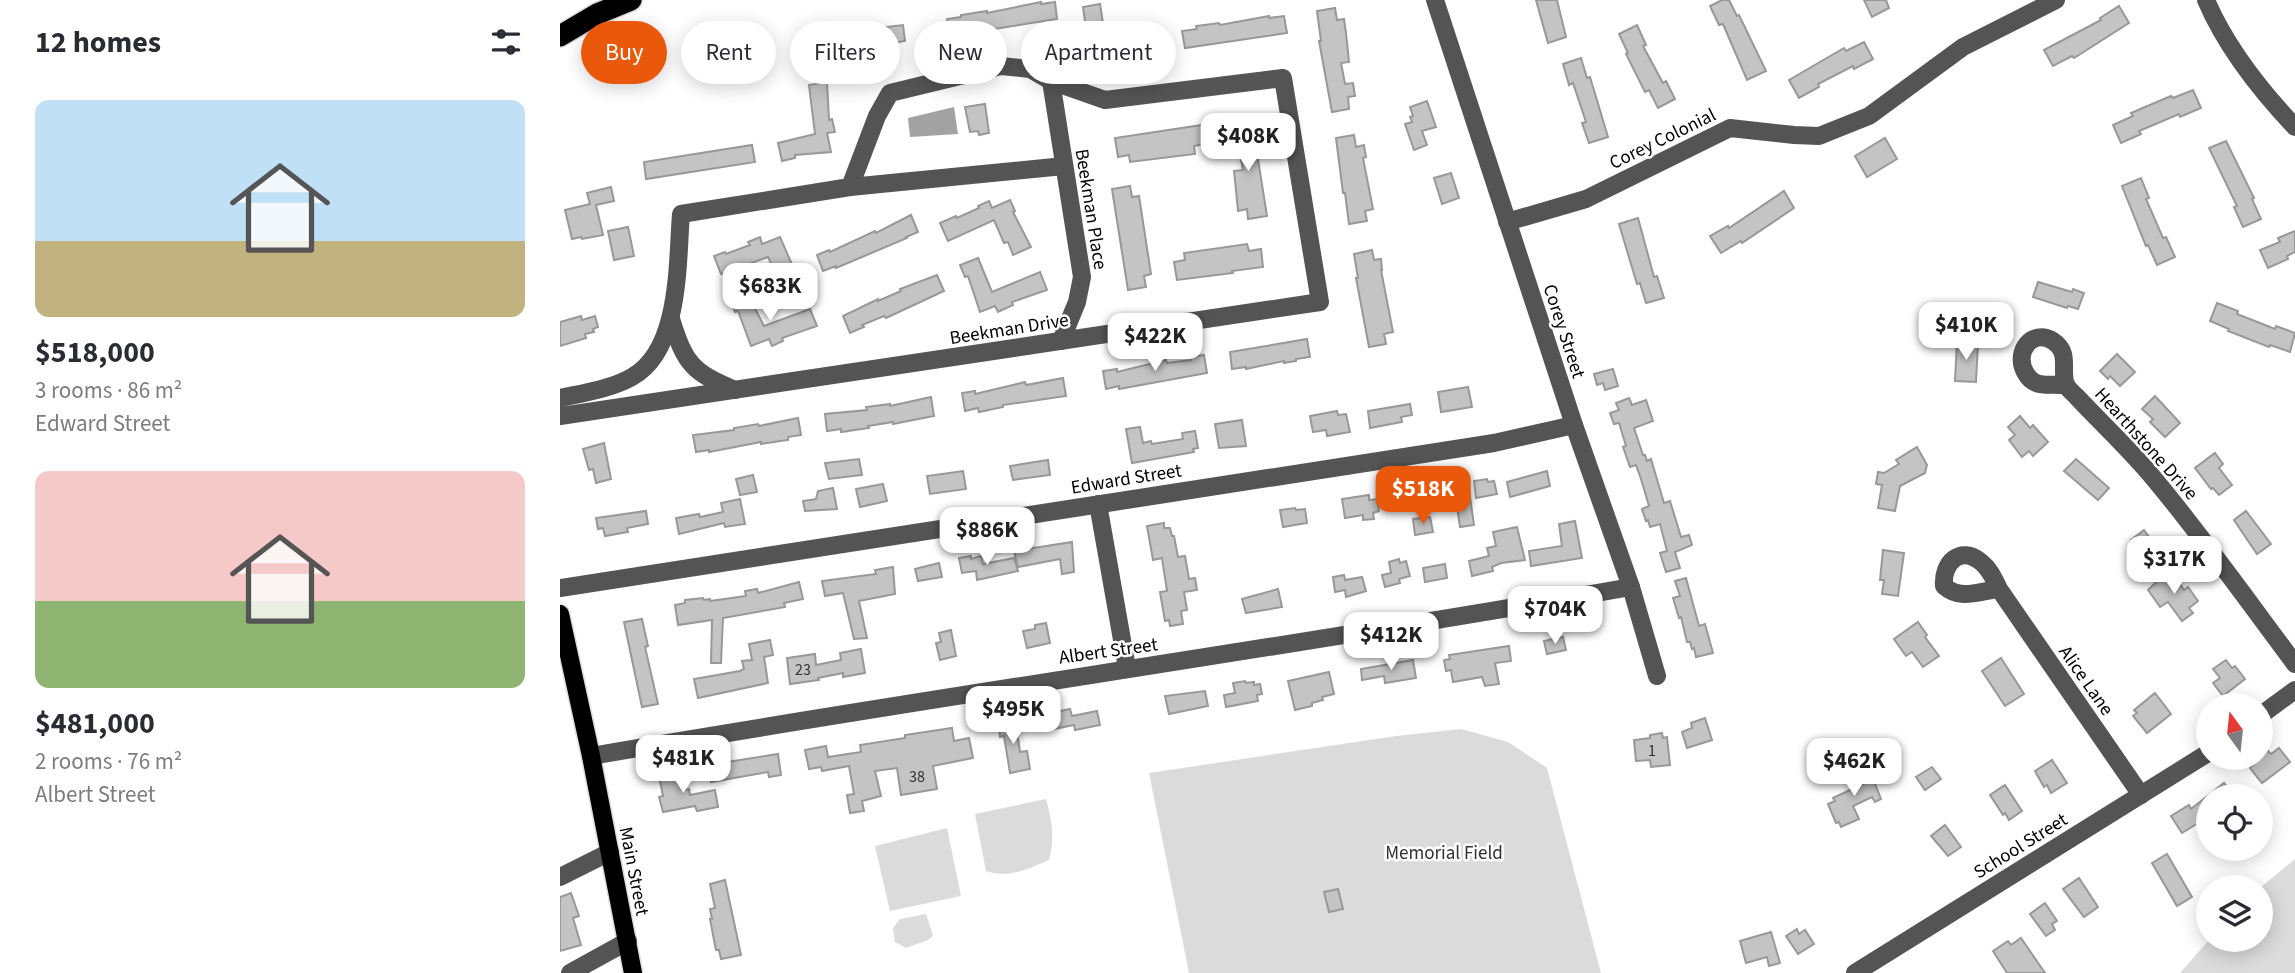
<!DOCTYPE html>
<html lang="en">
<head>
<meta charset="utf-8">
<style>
  body { margin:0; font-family:"Source Sans 3",sans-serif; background:#f2f2f3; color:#2b2b33; height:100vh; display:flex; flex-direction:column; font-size:26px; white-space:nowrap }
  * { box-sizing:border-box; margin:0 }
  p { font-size:23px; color:#7c7c81 }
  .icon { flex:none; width:38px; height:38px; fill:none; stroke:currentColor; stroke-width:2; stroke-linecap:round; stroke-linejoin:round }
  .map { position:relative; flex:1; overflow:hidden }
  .sheet { display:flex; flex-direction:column; background:#fff; width:560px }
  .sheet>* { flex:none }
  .banner { position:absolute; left:21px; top:21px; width:665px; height:63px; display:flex; gap:14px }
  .needle { width:46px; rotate:345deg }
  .fabs { position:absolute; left:1636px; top:693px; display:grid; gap:14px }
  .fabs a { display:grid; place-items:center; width:77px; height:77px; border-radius:50%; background:#fff; box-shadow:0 4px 18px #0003; font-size:35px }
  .price { position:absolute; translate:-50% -60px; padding:0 16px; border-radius:14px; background:#fff; color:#222; font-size:23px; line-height:46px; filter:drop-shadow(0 2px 4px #0008) }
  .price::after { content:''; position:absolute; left:50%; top:42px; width:21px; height:16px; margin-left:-10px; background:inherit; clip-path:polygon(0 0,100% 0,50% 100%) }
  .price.active { background:#ea580c; color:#fff }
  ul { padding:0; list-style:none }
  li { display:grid; align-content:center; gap:14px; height:371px; padding:0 35px }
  li span { display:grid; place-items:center; height:217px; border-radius:14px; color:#555 }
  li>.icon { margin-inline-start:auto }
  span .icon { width:126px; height:126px; fill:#fffc; stroke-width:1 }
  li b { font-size:30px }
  h2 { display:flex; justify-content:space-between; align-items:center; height:84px; padding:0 35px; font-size:30px }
  .chip { padding:0 24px; border-radius:32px; background:#fff; box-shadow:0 4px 18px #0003; font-size:24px; line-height:63px }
  .chip.active { background:#ea580c; color:#fff }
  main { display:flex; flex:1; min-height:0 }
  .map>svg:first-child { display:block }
  .green { fill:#dbdbdb }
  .water { fill:#a2a2a2 }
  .building { fill:#c4c4c4; stroke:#989898; stroke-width:2 }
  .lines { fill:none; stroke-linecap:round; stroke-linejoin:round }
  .major-casing { stroke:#dbdbdb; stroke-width:21 }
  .highway-casing { stroke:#dbdbdb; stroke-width:24 }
  .minor { stroke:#545454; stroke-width:18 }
  .major { stroke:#000; stroke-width:18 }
  .highway { stroke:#000; stroke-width:21 }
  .labels { text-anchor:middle; stroke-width:5; stroke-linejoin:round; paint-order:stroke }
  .number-label { font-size:16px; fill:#313131 }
  .street-label { font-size:19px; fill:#000; stroke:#fff }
  .park-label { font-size:19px; fill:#323232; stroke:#fff }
</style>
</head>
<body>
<main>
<section class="sheet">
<h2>12 homes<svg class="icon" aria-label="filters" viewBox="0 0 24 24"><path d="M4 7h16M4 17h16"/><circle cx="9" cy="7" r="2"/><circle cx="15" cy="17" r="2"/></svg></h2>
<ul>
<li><span style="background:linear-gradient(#bfe0f5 65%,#c2b280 0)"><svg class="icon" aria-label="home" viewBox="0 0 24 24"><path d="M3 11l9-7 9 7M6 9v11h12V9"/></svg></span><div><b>$518,000</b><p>3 rooms · 86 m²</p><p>Edward Street</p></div></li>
<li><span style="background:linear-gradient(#f6c9c9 60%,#8fb573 0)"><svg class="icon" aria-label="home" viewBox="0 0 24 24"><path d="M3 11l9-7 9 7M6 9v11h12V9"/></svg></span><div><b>$481,000</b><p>2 rooms · 76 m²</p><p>Albert Street</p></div></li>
</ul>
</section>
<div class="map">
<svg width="1735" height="973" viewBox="0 0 1735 973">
  <rect width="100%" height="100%" fill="#fff"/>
  <g class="green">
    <polygon points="901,729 948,742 987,768 1041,973 629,973 589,773 836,736"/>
    <path d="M486,799c6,22 9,39 3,61 -21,9 -41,19 -63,11l-11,-57z"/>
    <polygon points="387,828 401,896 330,911 315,846"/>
    <polygon points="1735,859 1735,973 1620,973 1649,940 1701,940 1701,887"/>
    <polygon points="366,914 373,936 368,940 346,948 335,942 333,928 340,919"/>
  </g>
  <polygon class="water" points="394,107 398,134 350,137 348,118"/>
  <g class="building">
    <polygon points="976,0 997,0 1006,37 988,43"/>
    <polygon points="1162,0 1169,0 1177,16 1179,15 1206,71 1187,80 1163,24 1159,25 1150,6"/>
    <polygon points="1304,0 1326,0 1329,8 1312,17"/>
    <polygon points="481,2 481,4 495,2 497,19 390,36 387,19 401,17 401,15 427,11 427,13"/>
    <polygon points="540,4 546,42 597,35 599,52 586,54 586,52 534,62 534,56 530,57 523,7"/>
    <polygon points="1559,6 1569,23 1514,58 1512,56 1493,66 1484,50 1541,20 1540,18"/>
    <polygon points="775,8 777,20 784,19 786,33 789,62 781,63 785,84 793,83 795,96 788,97 789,109 772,112 759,41 761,41 757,11"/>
    <polygon points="709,16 709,18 724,16 727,33 625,48 622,31 637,29 636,26 659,23 660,25"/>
    <polygon points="343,25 345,41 238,59 235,42 248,40 248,38 275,34 276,37 303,32 302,30"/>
    <polygon points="1077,25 1086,45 1083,46 1103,83 1106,81 1115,99 1098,108 1089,90 1085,92 1066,54 1068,53 1059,34"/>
    <polygon points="1304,42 1313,59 1294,69 1293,66 1258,84 1259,87 1239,98 1229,80 1284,48 1286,51"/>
    <polygon points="1021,58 1027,78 1030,77 1048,137 1029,143 1022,123 1026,122 1013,83 1009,85 1003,64"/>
    <polygon points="267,82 269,120 272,119 275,132 267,133 271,152 235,155 235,158 222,161 218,143 255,134 249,85"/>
    <polygon points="1633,90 1641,108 1620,117 1619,114 1579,131 1581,134 1561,143 1553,125 1573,116 1571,113 1611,96 1613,98"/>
    <polygon points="867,101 876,127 862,131 867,145 854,150 845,124 852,122 850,117 853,116 850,107"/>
    <polygon points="425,104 429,133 419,135 418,131 410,132 405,107"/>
    <polygon points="692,122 707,216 688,219 687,209 678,211 677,200 674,171 683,170 679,149 670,151 668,137 676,136 675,125"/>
    <polygon points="642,125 645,144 634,146 635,154 570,162 569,155 558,157 555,138"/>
    <polygon points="794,135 796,147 804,145 806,157 803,158 813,209 805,211 807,221 789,224 785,193 783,193 776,138"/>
    <polygon points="1325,138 1337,159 1307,177 1295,156"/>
    <polygon points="1666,141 1694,198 1692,199 1701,219 1683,227 1674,207 1677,206 1649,148"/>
    <polygon points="192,145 195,162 86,179 84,162"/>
    <polygon points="891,173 899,198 882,204 874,178"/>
    <polygon points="1581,178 1589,198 1586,199 1603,238 1606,237 1615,257 1597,265 1588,245 1586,246 1562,186"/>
    <polygon points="570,186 572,197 579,196 591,274 584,276 586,287 568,290 552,189"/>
    <polygon points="51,187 54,201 36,205 43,235 22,239 21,237 12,239 5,210 30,204 27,193"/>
    <polygon points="1224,191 1234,208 1182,243 1181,241 1161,253 1150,236 1168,226 1169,228"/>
    <polygon points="450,200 455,211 453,212 471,247 453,255 448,242 444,243 434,220 388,241 380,223 396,216 397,218 419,208 418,206 429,201 432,208"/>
    <polygon points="351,215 358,232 346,237 347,238 276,268 276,266 263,271 257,255 269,250 270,252 315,231 316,233"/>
    <polygon points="1078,218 1094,277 1097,276 1104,298 1086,303 1080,283 1077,284 1059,224"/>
    <polygon points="68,227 74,256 54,260 48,231"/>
    <polygon points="1735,231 1735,252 1727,256 1728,259 1708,268 1700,250 1720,242 1718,238"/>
    <polygon points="200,237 202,244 220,237 240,283 223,289 208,257 161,274 154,256 165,252 166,254 190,245 188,242"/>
    <polygon points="687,244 689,251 701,249 703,267 672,271 673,273 617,280 614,262 625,260 624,253"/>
    <polygon points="812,250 814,260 821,259 822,270 821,270 833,332 824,334 826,344 809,347 796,278 798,278 794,254"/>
    <polygon points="418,258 432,292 480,272 487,290 452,302 453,305 438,312 435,306 420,312 408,276 405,277 400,265"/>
    <polygon points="377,275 384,291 326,318 324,316 302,325 304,327 290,333 283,316 318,299 318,301 341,291 340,289"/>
    <polygon points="1478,282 1512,292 1513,289 1524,293 1518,309 1508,306 1507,308 1473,297"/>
    <polygon points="187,293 204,326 250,309 257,326 222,338 223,341 212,346 209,339 191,346 178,311 175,312 170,300"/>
    <polygon points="1657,303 1678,311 1677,314 1715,329 1716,326 1735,333 1730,352 1710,345 1709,347 1668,331 1669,329 1650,321"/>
    <polygon points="21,316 22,320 35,316 38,327 33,329 34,332 25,334 26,338 0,346 0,322"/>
    <polygon points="747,339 750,357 736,359 736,361 724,363 724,361 686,369 686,367 672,369 670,352"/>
    <polygon points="1397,342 1418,343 1416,382 1395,381"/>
    <polygon points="1557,354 1575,372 1560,386 1550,376 1548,379 1540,371"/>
    <polygon points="644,355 647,373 559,389 559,386 546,389 543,371 557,369 557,372 606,360 607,363 631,360 631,357"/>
    <polygon points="1053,369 1058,386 1045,390 1043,383 1037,385 1034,374"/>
    <polygon points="503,378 506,396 443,405 443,407 419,412 418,408 405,411 402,393 415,391 415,394 465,382 466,385"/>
    <polygon points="908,387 912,407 881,412 878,392"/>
    <polygon points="1595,396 1620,423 1605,437 1590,422 1593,419 1582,409"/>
    <polygon points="371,397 374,416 333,424 333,422 308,426 309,428 281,432 281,429 267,431 265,414 307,410 306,407 330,404 330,406"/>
    <polygon points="1069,398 1072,405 1086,400 1093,421 1074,428 1083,455 1085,455 1087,461 1091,459 1104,503 1110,501 1121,537 1129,535 1132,545 1115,552 1120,568 1106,572 1100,553 1107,551 1100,524 1090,527 1088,520 1086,521 1082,509 1089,506 1081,479 1076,465 1070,467 1063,447 1066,446 1059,423 1054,424 1050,413 1059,410 1056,403"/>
    <polygon points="850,404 852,415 841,417 842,422 810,428 808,411"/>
    <polygon points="777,411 778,415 786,414 790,432 767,436 766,430 753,432 750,416"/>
    <polygon points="1460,416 1470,428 1473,425 1488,442 1473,456 1469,451 1462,457 1449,440 1455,435 1448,427"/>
    <polygon points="238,418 241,435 228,437 228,440 201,444 201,442 149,452 149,450 136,452 133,435 174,430 174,428 198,424 199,426"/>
    <polygon points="682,420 686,446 659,448 655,424"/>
    <polygon points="580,427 583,443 591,441 592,444 623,439 622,433 635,431 638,448 633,449 634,452 572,463 566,429"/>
    <polygon points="44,443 51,479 36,483 33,469 29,470 23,449"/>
    <polygon points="1357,447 1367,465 1365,473 1340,486 1335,511 1318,508 1322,485 1316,484 1318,472 1324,473 1339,464 1336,460"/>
    <polygon points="1655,453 1663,464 1659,468 1672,485 1659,495 1653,488 1651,489 1635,468"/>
    <polygon points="299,459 302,475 269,479 265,463"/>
    <polygon points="1516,459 1549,488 1538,500 1504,471"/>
    <polygon points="488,460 490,475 453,480 450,466"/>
    <polygon points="403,471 406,489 370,494 367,476"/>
    <polygon points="987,471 990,486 950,497 947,482"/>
    <polygon points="193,475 197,492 180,495 176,479"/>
    <polygon points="927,479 928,482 934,481 937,494 916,498 914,481"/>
    <polygon points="323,484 327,501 300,507 296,489"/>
    <polygon points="887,487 890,500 870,505 867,491"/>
    <polygon points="273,488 277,509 245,511 243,501 256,499 258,491"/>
    <polygon points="909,490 914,525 900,527 895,493"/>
    <polygon points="809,495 809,500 817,499 819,511 813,513 814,519 803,520 803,515 785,518 782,499"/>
    <polygon points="180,499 185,524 165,527 164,523 119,534 116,518 139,514 140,517 163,512 161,503"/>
    <polygon points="735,508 736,510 745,509 747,523 723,527 720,510"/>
    <polygon points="86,511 88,524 67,528 68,532 45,536 43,528 38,529 36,518"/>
    <polygon points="1686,511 1711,544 1697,554 1674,520"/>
    <polygon points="870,517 873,532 855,535 853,519"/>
    <polygon points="1015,521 1022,558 971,566 969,551 1002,546 999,524"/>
    <polygon points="604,523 604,528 610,528 612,536 614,536 618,557 625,556 629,579 635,578 637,590 624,592 627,610 621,611 623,624 610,626 609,620 605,621 600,592 607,591 602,558 593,560 587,526"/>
    <polygon points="957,527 965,560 941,563 932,567 933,571 912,576 909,561 929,556 927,548 936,546 933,532"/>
    <polygon points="1584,530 1597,548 1584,558 1571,540"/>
    <polygon points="512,542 514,572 502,574 500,559 458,567 454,551"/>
    <polygon points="1323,550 1344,553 1338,596 1322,594 1324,580 1320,580"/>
    <polygon points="411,556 411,559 421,556 423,564 454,558 458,571 417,580 416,571 402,573 399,558"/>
    <polygon points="839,559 840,563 846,561 850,576 839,579 840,583 825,587 822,575 831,573 829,562"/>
    <polygon points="379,563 382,577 358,581 355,569"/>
    <polygon points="885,564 887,578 865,582 863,568"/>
    <polygon points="333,567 335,594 299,601 307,638 294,639 283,593 265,596 262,581 316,574 315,570"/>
    <polygon points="1606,573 1614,584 1618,581 1624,590 1628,587 1638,601 1629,608 1633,613 1622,621 1608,602 1600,607 1588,590"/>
    <polygon points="784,575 785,580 802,577 806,591 786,597 785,590 775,592 773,577"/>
    <polygon points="1126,578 1139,626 1145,624 1153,653 1136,657 1134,648 1132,649 1130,642 1127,642 1121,617 1119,618 1113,598 1120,596 1115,581"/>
    <polygon points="239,582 243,599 224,603 225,607 163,618 161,663 151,663 152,620 118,625 115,605 125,603 125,600 143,598 144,600 150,599 150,601 186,596 185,591 197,589 198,593"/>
    <polygon points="718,589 722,607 686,613 682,599"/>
    <polygon points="82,619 88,646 85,647 98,704 82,707 64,622"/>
    <polygon points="1358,622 1367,635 1365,637 1379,656 1363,667 1352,652 1346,656 1334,639"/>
    <polygon points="486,623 490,643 467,648 463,631 475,629 475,625"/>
    <polygon points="391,630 396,656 380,660 376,643 381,642 379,633"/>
    <polygon points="1003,637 1006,650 987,654 984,641"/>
    <polygon points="210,640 213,655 204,657 208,683 138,698 134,679 180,671 184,669 182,661 192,660 189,644"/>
    <polygon points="949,646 951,661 935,663 939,684 925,686 922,677 893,682 891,670 886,671 884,660 890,659 889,655"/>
    <polygon points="301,649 305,673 283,677 283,673 258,678 259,680 230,684 227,658 255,654 256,665 281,660 280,653"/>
    <polygon points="1441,658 1464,694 1445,706 1422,671"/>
    <polygon points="853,660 856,678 825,683 824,676 802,680 801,669"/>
    <polygon points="1666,660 1672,668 1675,666 1685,679 1663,696 1653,683 1660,678 1653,669"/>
    <polygon points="769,672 774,694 762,697 763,700 752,703 752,706 735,710 728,681"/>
    <polygon points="685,681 686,683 694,682 694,685 700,684 702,694 697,695 698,701 666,707 664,695 675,693 673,683"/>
    <polygon points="645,691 648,706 609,714 605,696"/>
    <polygon points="1595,693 1611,714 1587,733 1573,716 1577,713 1574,710"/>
    <polygon points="510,709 512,716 537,711 540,725 515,730 514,725 489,730 486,714"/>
    <polygon points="455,718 460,752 467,751 470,769 450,773 444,736 440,737 438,721"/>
    <polygon points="1145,718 1152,740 1127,748 1122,732 1132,728 1131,723"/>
    <polygon points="392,728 394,741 409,738 413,758 373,766 377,789 341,795 337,768 315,771 321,796 302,801 304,811 290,813 287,795 294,794 289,766 262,771 261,767 249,769 245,750 266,746 268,757 301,752 300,745 345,738 345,735"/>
    <polygon points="1102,733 1103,738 1107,737 1110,765 1091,767 1090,760 1076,761 1074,740 1090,738 1090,735"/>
    <polygon points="1719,748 1730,762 1702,783 1690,768 1708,751 1711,754"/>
    <polygon points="218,754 221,775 209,777 208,772 151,782 148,765"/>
    <polygon points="1492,760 1507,783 1491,793 1487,785 1484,787 1475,771"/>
    <polygon points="1306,761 1321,799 1315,802 1312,797 1293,806 1299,819 1281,827 1279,822 1276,823 1268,804 1275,801 1273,798 1305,783 1296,766"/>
    <polygon points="1372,767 1381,779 1365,790 1356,777"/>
    <polygon points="122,771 125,790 129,789 130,795 155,790 158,807 137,811 135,806 103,812 99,797 103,796 99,776"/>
    <polygon points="1664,783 1675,796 1648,796 1648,817 1622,833 1611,816 1629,805 1631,809"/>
    <polygon points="1445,785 1462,811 1449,820 1445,813 1443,815 1430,795"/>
    <polygon points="1385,825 1401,847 1388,856 1371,836"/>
    <polygon points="1607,854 1632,897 1617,906 1592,863"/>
    <polygon points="1519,878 1538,907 1524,917 1503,889"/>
    <polygon points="165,880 181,955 161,959 159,950 156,950 150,919 152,919 150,909 155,908 150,884"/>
    <polygon points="778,889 783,909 769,912 764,892"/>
    <polygon points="11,893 19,916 13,918 21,945 0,951 0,897"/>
    <polygon points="1485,903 1497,921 1492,924 1495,930 1486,936 1470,914"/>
    <polygon points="1237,929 1239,934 1245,930 1254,944 1238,954 1226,936"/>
    <polygon points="1211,932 1220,963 1209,966 1207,957 1186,963 1180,941"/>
    <polygon points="1461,938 1485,973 1447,973 1433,951 1448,941 1451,945"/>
  </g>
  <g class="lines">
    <g class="major-casing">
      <polyline id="major" points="0,614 31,756 73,973"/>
    </g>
    <g class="highway-casing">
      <polyline id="highway" points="0,36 37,14 71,0"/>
    </g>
    <g class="minor">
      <polyline points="875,0 1014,425 1071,587 1097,676"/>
      <path d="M1646,0c20,47 54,90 89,127"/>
      <polyline points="491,81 522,277 517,302 501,341"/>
      <polyline points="290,187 504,166"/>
      <polyline points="947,222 1026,199 1170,128 1234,135 1259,136 1309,116 1403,47 1496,0"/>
      <path d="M111,319c14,45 21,53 64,71"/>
      <path d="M1507,386c-17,-4 -32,5 -42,-14 -11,-20 7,-44 28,-31 18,12 7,28 13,44 2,4 7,8 10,11 28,30 59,58 84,90 47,57 90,118 135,178"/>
      <path d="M0,398c23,-5 51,-9 72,-21 49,-27 45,-115 49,-163l169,-27 27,-71 13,-23 111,-27 29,3 21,12 54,19 178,-22 37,224 -760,114"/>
      <polyline points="538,504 567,668"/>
      <polyline points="0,588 934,443 1014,425"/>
      <path d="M1439,589c-5,-10 -9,-20 -18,-27 -21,-17 -39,1 -37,24 17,15 35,5 55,3l142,206"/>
      <polyline points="1701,715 1735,690"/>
      <path d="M31,756c346,-60 694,-108 1040,-169"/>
      <polyline points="0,877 50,852"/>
      <polyline points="10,973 68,941"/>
      <polyline points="1295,973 1648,753"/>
    </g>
    <use href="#major" class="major"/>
    <use href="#highway" class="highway"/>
  </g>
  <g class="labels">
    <g class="number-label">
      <text x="243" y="675">23</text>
      <text x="1092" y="756">1</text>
      <text x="357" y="782">38</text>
    </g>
    <g class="street-label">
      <text transform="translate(1102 138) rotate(-26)" y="7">Corey Colonial</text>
      <text transform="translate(532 209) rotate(81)" y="7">Beekman Place</text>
      <text transform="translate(449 328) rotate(-9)" y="7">Beekman Drive</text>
      <text transform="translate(1005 331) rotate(72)" y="7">Corey Street</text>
      <text transform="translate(1587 443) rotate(48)" y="7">Hearthstone Drive</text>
      <text transform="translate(566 478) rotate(-9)" y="7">Edward Street</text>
      <text transform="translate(548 650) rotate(-8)" y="7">Albert Street</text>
      <text transform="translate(1527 680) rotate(55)" y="7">Alice Lane</text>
      <text transform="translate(1460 845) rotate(-32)" y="7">School Street</text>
      <text transform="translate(75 871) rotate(79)" y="7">Main Street</text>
    </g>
    <g class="park-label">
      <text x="884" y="859">Memorial Field</text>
    </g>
  </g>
</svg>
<div class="fabs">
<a><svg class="needle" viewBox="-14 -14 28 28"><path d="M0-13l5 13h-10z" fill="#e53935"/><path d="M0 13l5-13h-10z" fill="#7c7c81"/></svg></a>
<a><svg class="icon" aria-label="locate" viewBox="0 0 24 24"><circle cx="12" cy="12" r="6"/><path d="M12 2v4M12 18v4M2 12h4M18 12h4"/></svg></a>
<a><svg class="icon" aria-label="layers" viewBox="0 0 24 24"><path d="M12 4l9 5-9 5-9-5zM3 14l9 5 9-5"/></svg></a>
</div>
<b class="price" style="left:688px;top:173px">$408K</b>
<b class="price" style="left:210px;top:323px">$683K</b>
<b class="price" style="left:1406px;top:362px">$410K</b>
<b class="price" style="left:595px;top:373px">$422K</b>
<b class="price active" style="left:863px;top:526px">$518K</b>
<b class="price" style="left:427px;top:567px">$886K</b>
<b class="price" style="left:1614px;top:596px">$317K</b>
<b class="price" style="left:995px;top:646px">$704K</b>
<b class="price" style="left:831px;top:672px">$412K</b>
<b class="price" style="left:453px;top:746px">$495K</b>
<b class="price" style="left:123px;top:795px">$481K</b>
<b class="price" style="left:1294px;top:798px">$462K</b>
<div class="banner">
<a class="chip active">Buy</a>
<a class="chip">Rent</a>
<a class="chip">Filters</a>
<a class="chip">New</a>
<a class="chip">Apartment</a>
</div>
</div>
</main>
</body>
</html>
